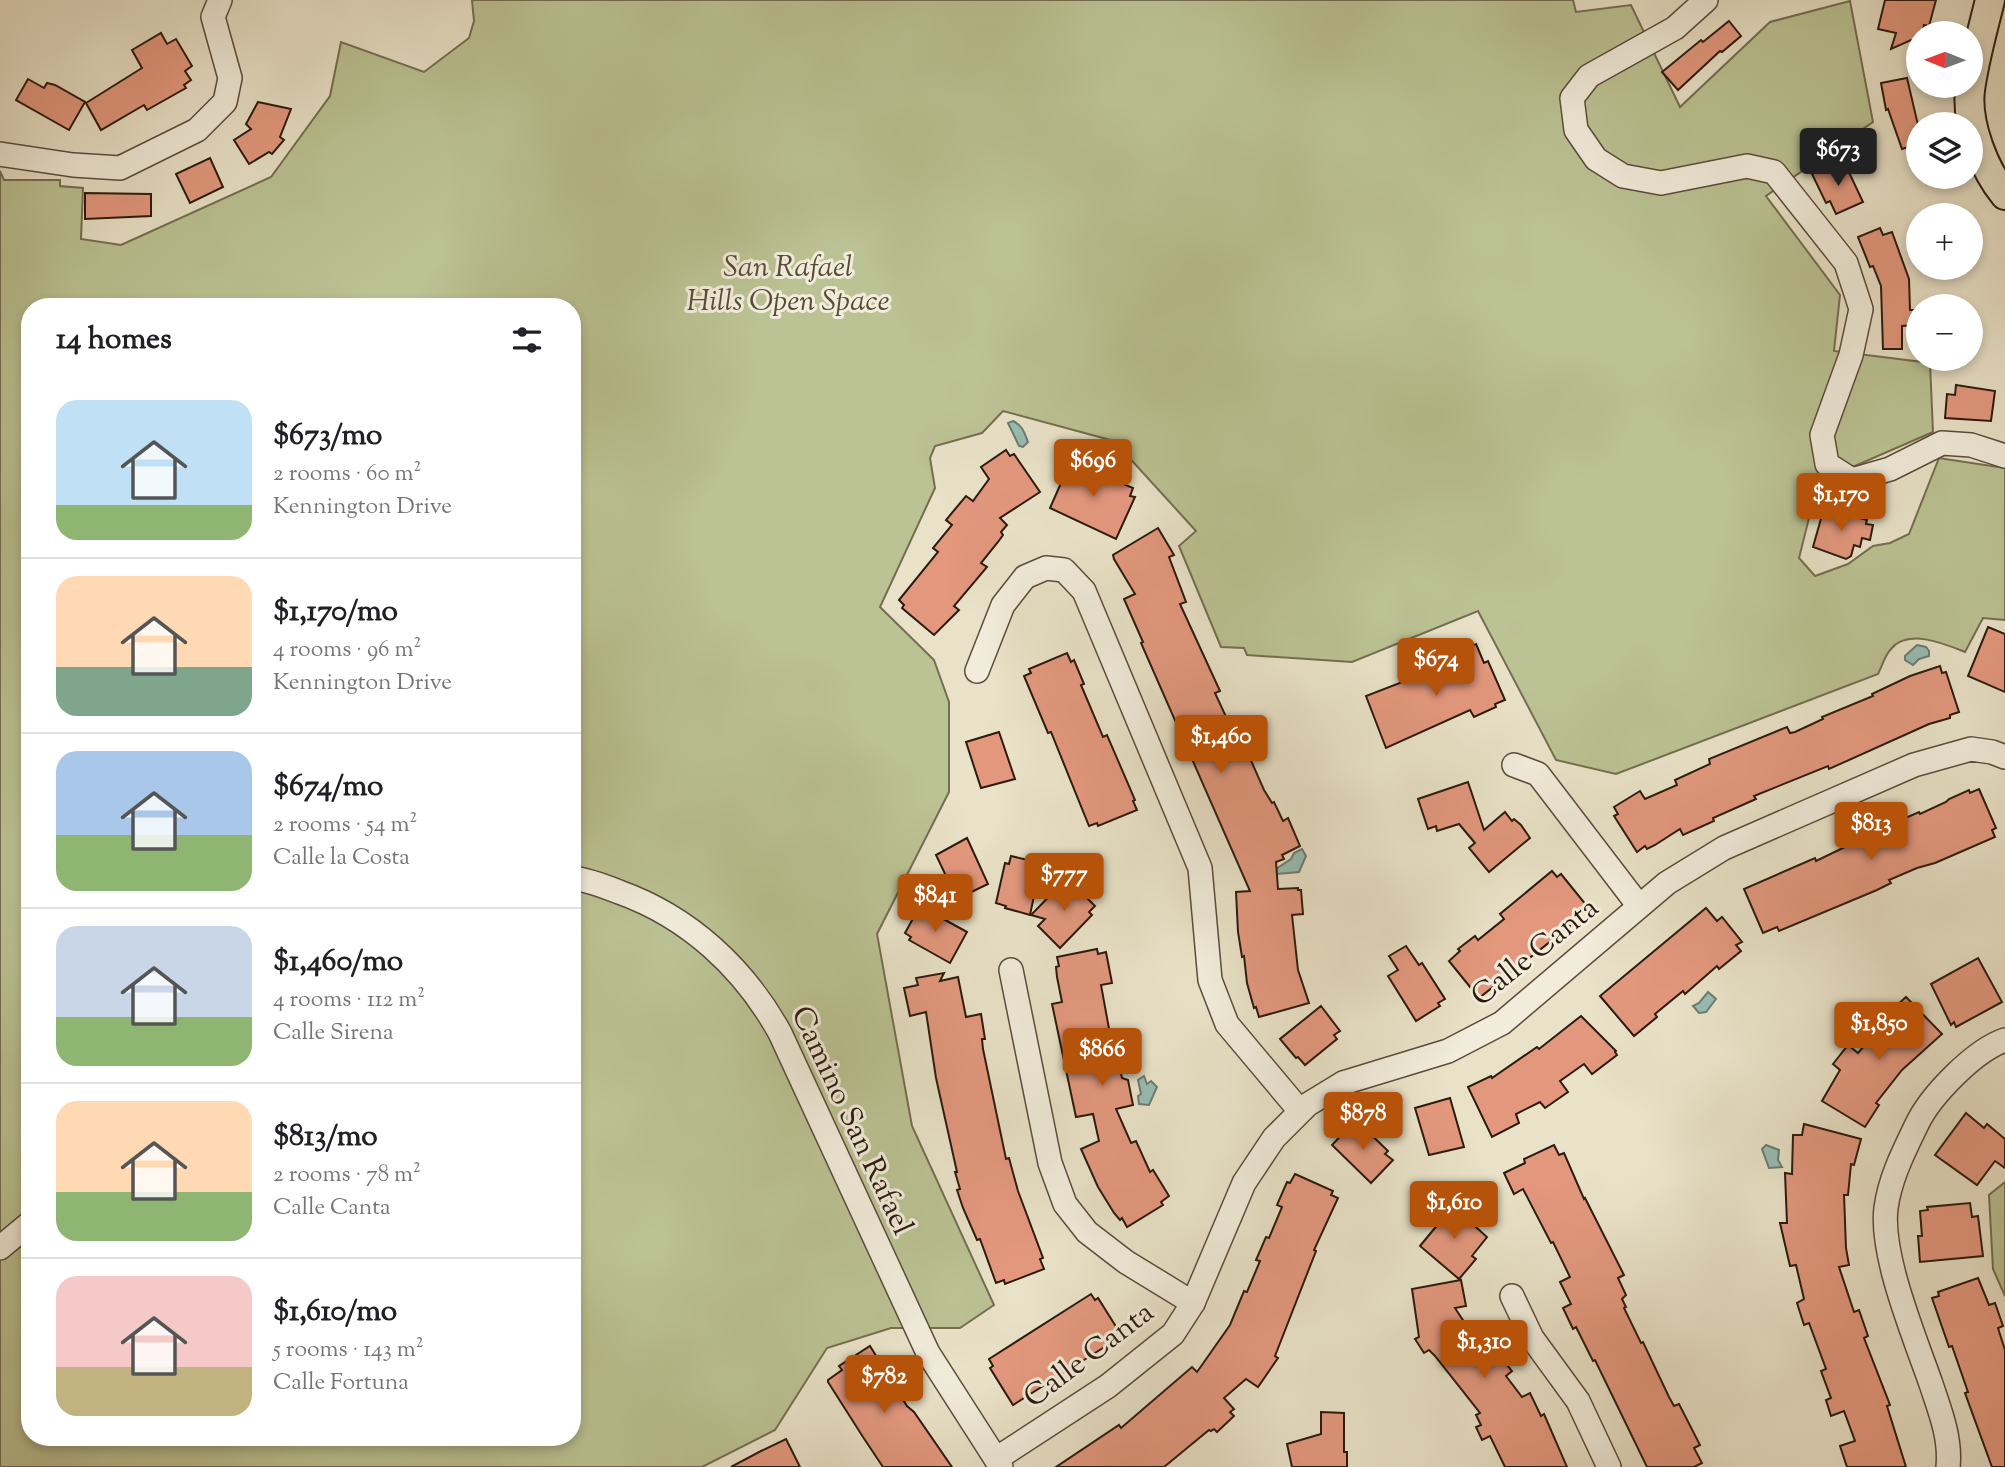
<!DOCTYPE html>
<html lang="en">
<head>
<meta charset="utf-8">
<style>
  body { margin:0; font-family:"Sorts Mill Goudy",serif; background:#f2f2f2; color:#202124; height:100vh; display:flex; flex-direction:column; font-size:26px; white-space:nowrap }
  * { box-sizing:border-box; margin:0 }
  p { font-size:23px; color:#757577 }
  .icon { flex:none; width:38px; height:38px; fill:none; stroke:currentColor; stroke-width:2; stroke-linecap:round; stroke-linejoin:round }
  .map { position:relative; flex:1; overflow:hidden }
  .side { position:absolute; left:21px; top:298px; width:560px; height:1148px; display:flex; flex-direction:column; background:#fff; border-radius:28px; box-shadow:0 4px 10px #0003 }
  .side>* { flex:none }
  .needle { width:46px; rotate:271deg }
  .tools { position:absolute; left:1906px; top:21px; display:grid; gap:14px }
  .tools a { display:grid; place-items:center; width:77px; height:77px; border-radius:50%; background:#fff; box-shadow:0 4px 10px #0003; font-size:35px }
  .price { position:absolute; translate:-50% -60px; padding:0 16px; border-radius:7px; background:#b45309; color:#fff; font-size:23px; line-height:46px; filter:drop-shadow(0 2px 4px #0008) }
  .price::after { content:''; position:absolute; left:50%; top:42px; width:21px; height:16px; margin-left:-10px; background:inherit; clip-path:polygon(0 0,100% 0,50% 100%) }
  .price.on { background:#222; color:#fff }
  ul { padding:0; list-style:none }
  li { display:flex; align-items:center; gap:21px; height:175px; padding:0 35px }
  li+li { border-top:2px solid #e0e0e0 }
  li span { display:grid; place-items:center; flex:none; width:196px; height:140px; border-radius:21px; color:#555 }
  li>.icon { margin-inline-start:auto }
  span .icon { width:84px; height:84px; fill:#fffc; stroke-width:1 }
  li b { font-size:30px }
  h2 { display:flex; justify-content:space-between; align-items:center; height:84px; padding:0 35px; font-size:30px }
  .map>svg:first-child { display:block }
  .green { fill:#bbc293; stroke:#746e50; stroke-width:2; fill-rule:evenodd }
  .water { fill:#97beb5; stroke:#6c7c72; stroke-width:2 }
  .building { fill:#e3987e; stroke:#2c1a0e; stroke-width:2 }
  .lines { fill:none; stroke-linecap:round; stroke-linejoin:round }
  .minor-casing { stroke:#5b4c3c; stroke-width:26 }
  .major-casing { stroke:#2c1a0e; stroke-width:32 }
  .minor { stroke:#f1ecdb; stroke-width:23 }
  .major { stroke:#e9e2c8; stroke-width:28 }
  .labels { text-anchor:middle; stroke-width:6; stroke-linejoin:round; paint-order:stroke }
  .park-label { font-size:30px; font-style:italic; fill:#574c36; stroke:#f1ecdb }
  .street-label { font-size:30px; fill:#2c1a0e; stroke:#f1ecdb }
</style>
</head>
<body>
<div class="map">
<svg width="2005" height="1467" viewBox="0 0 2005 1467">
  <rect width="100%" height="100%" fill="#e9e2c8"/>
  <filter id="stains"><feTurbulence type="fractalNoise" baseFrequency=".00286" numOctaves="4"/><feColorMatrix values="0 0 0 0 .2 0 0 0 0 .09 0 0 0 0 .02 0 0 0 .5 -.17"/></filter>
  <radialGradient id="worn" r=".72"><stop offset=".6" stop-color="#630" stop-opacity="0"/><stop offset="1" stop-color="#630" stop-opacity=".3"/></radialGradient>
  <g class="green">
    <path d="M472,0h1101l3,12 55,-7 49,102 90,-85 80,-21 23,121 -107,74 74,99 -6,56 96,12 3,69 -115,50 -19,76 16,18 33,-12 25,-18 17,-3 19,-9 30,-76 66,10v152l-22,-2 -18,34c-20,-8 -57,-24 -74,-3 -6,6 -9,17 -13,25l-262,100 -60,-14 -78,-149 -126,51 -105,-7 -3,-7 -23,-1 -42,-101 17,-15 -82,-90 -111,-30 -21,22 -47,13 -5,12 5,30 -55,119 54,53 15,42v90l-72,142 35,192 82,179 -34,23h-69l-64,20 -52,82 -73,37h-702v-1296l4,9h56v6l23,2 -2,51 40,6 150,-68 59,-81 11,-54 83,30 45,-34 5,-17zM30,306h542v1131h-542z"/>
    <polygon points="2005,1182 2005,1296 1993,1269 1989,1195"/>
  </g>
  <g class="water">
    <path d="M1013,421c10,5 11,11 15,21l-5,5 -4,-1 -11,-23z"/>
    <polygon points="1917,645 1926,647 1929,651 1929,656 1919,659 1913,665 1905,660 1905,656"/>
    <polygon points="1302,849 1306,856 1299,872 1277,874 1276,869 1291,859 1294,853"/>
    <polygon points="1708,992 1716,999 1706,1012 1699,1013 1693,1006 1699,1003"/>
    <polygon points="1144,1076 1147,1084 1151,1081 1157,1087 1149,1105 1139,1104 1138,1096 1141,1094 1138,1080"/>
    <polygon points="1766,1145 1779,1150 1778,1160 1782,1167 1769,1168 1762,1149"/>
  </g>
  <g class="building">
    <polygon points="1885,0 1936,0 1929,26 1924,25 1922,33 1918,33 1918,42 1911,40 1891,49 1896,33 1878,29"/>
    <polygon points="1729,21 1741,36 1722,52 1720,51 1678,90 1662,72 1701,40 1703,42"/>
    <polygon points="161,33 167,44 176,39 192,66 185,71 191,80 184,85 186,88 147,110 144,105 101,130 86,103 142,68 132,50"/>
    <polygon points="1907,78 1918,125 1918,144 1902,149 1888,109 1886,110 1881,83"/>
    <polygon points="28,79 44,88 47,83 55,85 85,102 69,130 16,100"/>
    <polygon points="258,102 291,109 280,137 284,140 272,154 269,152 249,164 234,140 251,129 246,124"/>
    <polygon points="210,158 223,187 190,203 176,174"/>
    <polygon points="1834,163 1838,170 1846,166 1863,202 1836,214 1830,201 1826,203 1812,174"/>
    <polygon points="85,193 151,194 151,216 85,219"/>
    <polygon points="1880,228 1883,235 1892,232 1909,279 1910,310 1915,310 1916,325 1902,326 1902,349 1883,349 1881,286 1873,266 1870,267 1858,237"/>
    <polygon points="1956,385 1995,391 1991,421 1945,418 1947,394 1955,395"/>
    <polygon points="1006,450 1010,456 1014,454 1040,492 1000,518 1007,525 1001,532 1003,535 998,542 981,563 987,567 954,606 959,610 934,635 902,608 904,605 899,600 938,552 933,548 952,525 946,520 966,496 973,501 989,479 981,467"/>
    <polygon points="1072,458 1098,470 1097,473 1133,488 1130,496 1135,497 1116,539 1050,508"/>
    <polygon points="1824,508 1867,520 1866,524 1873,525 1870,540 1862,538 1860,547 1854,545 1851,556 1846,559 1813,547"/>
    <polygon points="1158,528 1174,555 1169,557 1186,602 1180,604 1220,691 1215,693 1227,719 1229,718 1246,758 1249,756 1264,790 1272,803 1274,802 1283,821 1288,818 1300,846 1282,855 1284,859 1276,862 1278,889 1298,888 1298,890 1301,890 1303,914 1292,915 1298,970 1309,1003 1259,1017 1256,1007 1254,1008 1247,983 1244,956 1242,957 1238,932 1236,892 1250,891 1141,643 1143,642 1124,599 1135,594 1114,559 1113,555"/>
    <polygon points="1988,627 2005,634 2005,692 1968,676"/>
    <polygon points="1476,644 1484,663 1488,661 1505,700 1495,704 1496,707 1474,717 1470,710 1386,748 1366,696 1428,672 1430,675 1463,661 1458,652"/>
    <polygon points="1067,653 1071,662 1074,660 1084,684 1081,685 1103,737 1107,735 1135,800 1133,801 1137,810 1098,826 1097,823 1089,826 1051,732 1048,733 1024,676 1031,673 1029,669"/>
    <polygon points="1940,666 1942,673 1946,672 1959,712 1950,715 1950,718 1929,724 1829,769 1828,766 1754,796 1756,799 1713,818 1714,821 1683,835 1680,829 1655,845 1647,849 1645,846 1637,852 1614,816 1618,814 1614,807 1640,791 1645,799 1677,785 1675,780 1710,764 1709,759 1787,727 1790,733 1795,732 1823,719 1822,717 1873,696 1872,694 1910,676"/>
    <polygon points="999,732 1015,779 981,788 966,742"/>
    <polygon points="1468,782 1484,830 1505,812 1512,821 1514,819 1521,825 1530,838 1489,872 1469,848 1475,843 1459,824 1437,831 1436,826 1428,829 1418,799"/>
    <polygon points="1979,789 1996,828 1992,830 1995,837 1935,863 1917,868 1889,880 1891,883 1877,890 1779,931 1777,927 1763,933 1744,889 1806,862 1815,858 1816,861 1847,846 1846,844 1919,812 1920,814 1946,802 1949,799 1969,790 1970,793"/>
    <polygon points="967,838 988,884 957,899 936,855"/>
    <polygon points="1011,856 1041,863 1030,915 1005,908 1006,906 996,903 1005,863 1009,864"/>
    <polygon points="1552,871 1557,877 1561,874 1587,906 1578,913 1581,916 1575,922 1479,998 1449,961 1460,951 1458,949 1475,936 1478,940 1504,919 1500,914"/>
    <polygon points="1067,878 1095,906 1089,912 1092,915 1060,948 1038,926 1045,919 1031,915"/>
    <polygon points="920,906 967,932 950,963 909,940 911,937 905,933"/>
    <polygon points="1706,908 1717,921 1722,917 1742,942 1736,945 1741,951 1719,969 1717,966 1685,994 1683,991 1655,1014 1657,1017 1634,1036 1600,996"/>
    <polygon points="1406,946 1419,965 1422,963 1445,999 1438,1003 1440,1006 1416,1021 1388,976 1398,970 1389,956"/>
    <polygon points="1097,949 1098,954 1106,952 1112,983 1101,985 1114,1056 1117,1055 1122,1078 1128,1080 1133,1105 1116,1109 1131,1143 1136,1141 1150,1172 1153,1170 1169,1196 1161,1202 1163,1205 1127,1227 1122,1218 1120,1220 1114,1213 1098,1187 1081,1149 1099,1141 1093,1114 1076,1117 1052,1004 1062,1002 1057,977 1056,967 1059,966 1057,957"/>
    <polygon points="1978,958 2002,1002 1956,1027 1954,1022 1951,1025 1931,984"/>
    <polygon points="944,973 940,981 958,977 966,1017 981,1014 985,1039 982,1039 983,1049 1006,1159 1009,1158 1018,1191 1043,1258 1040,1259 1044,1269 1005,1284 1004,1280 996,1283 980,1239 977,1240 963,1208 957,1190 960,1189 955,1172 957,1172 936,1078 926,1012 910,1016 904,988 918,985 916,978"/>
    <polygon points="1906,997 1942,1034 1902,1070 1876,1103 1879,1105 1865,1127 1822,1101 1840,1070 1833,1064 1848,1045 1858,1053 1876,1032 1872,1028"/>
    <polygon points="1321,1006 1340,1031 1334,1035 1337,1039 1305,1065 1298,1057 1296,1058 1280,1039"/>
    <polygon points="1581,1016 1616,1051 1615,1052 1617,1055 1592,1074 1584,1064 1560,1081 1568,1092 1545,1108 1540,1102 1516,1114 1519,1123 1492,1137 1468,1087 1491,1076 1492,1078 1537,1047 1539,1049"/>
    <polygon points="1450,1098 1464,1147 1429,1155 1415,1108"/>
    <polygon points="1966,1113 1984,1128 1987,1124 2005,1139 2005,1168 1995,1161 1977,1185 1935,1155"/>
    <polygon points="1358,1122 1388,1151 1385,1154 1393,1160 1371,1183 1332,1145 1349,1127 1351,1129"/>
    <polygon points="1804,1124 1861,1139 1854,1165 1851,1164 1848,1195 1844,1195 1846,1248 1849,1265 1839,1267 1854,1312 1859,1310 1868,1336 1864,1338 1890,1405 1887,1406 1906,1467 1847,1467 1840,1446 1855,1441 1844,1411 1831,1416 1826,1400 1831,1398 1821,1371 1826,1369 1809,1323 1804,1325 1797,1303 1804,1299 1796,1265 1790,1266 1780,1223 1787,1223 1785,1173 1792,1174 1793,1135 1802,1135"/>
    <polygon points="1554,1145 1559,1155 1564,1153 1584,1199 1585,1198 1624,1275 1618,1278 1626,1295 1622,1299 1626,1307 1624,1308 1641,1343 1643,1342 1669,1397 1674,1406 1679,1404 1700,1445 1694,1448 1702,1463 1694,1467 1647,1467 1595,1360 1593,1361 1576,1327 1573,1329 1563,1308 1571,1304 1560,1282 1570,1277 1553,1242 1551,1243 1523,1189 1514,1194 1504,1173 1525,1163 1524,1159"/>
    <polygon points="1295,1174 1333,1191 1331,1195 1338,1198 1314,1250 1316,1251 1275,1356 1278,1358 1258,1387 1246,1379 1224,1398 1234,1409 1230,1412 1234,1416 1217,1432 1214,1429 1211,1431 1209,1430 1164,1467 1056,1467 1119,1425 1121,1428 1192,1367 1197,1372 1230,1325 1244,1291 1247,1292 1260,1261 1256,1260 1266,1237 1269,1238 1282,1207 1277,1205 1287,1182 1290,1183"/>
    <polygon points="1450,1202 1470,1218 1468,1220 1487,1237 1472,1256 1476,1259 1459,1279 1420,1246 1444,1217 1441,1214"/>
    <polygon points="1970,1203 1972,1217 1978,1216 1983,1256 1920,1262 1918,1236 1922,1236 1920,1211 1928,1210 1927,1207"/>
    <polygon points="1978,1278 1989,1305 1995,1303 2003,1326 1998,1328 2005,1350 2005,1467 1992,1467 1965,1393 1968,1392 1952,1346 1949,1347 1932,1298 1939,1296 1938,1292"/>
    <polygon points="1461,1280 1466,1306 1455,1308 1470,1331 1472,1342 1482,1334 1512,1371 1506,1376 1522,1397 1530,1393 1541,1416 1544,1414 1567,1467 1505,1467 1490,1436 1482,1440 1476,1427 1481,1425 1476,1415 1480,1413 1435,1356 1429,1350 1424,1353 1415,1339 1419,1337 1412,1289"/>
    <polygon points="1091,1294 1095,1300 1098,1298 1120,1333 1112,1338 1114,1341 1106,1346 1013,1405 990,1368 993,1366 989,1359"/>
    <polygon points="870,1346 907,1406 914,1412 952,1467 883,1467 863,1437 828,1382 828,1380 842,1370 839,1366"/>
    <polygon points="1321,1412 1344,1413 1344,1452 1347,1452 1347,1467 1292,1467 1287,1444 1321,1434"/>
    <polygon points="786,1439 800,1467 731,1467 761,1451"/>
  </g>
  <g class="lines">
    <g class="minor-casing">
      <g id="minor">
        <polyline points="1706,0 1675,28 1589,76 1572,98 1576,130 1596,159 1623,176 1661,183 1747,166 1774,172 1846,263 1861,309 1851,355 1822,435 1827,464 1852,480 1890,469 1942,443 1971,445 2005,456"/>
        <polyline points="0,154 73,165 120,168 197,130 225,102 230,78 213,17 220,0"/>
        <polyline points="977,671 1003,605 1025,577 1046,568 1064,570 1084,591 1200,868 1210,980 1227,1024 1300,1111"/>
        <polyline points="1514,765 1538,774 1639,906"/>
        <path d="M572,878c16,2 32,8 47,14 70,25 125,76 161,141l148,320 73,114"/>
        <polyline points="1011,970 1050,1163 1065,1204 1087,1232 1126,1262 1193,1303"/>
        <polyline points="0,1248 30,1223"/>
        <polyline points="1512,1296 1532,1338 1578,1401 1609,1467"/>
        <polyline points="996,1459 1108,1386 1173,1334 1193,1303 1244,1183 1274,1138 1307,1105 1343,1083 1448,1051 1502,1023 1667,883 1724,848 1914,765 1971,749 1992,752 2005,757"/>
        <path d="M1948,1467c3,-29 -8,-56 -17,-83 -16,-46 -51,-129 -45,-176 4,-30 18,-57 31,-84 14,-29 58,-74 88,-84"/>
      </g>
    </g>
    <g class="major-casing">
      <path id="major" d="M1990,0c-7,29 -16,60 -20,90 -4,33 14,80 35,105"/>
    </g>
    <use href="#minor" class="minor"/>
    <use href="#major" class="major"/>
  </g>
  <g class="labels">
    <g class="park-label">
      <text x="788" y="276">San Rafael<tspan x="788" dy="34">Hills Open Space</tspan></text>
    </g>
    <g class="street-label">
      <text transform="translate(1534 951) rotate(-39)" y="10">Calle Canta</text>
      <text transform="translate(853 1120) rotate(65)" y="10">Camino San Rafael</text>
      <text transform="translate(1088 1354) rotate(-37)" y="10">Calle Canta</text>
    </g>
  </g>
  <rect width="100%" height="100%" filter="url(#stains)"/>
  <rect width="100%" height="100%" fill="url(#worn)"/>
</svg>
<div class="tools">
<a><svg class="needle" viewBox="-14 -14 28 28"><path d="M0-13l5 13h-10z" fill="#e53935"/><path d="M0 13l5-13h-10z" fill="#757577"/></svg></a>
<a><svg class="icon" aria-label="layers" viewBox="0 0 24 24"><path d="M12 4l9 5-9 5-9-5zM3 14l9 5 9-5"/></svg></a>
<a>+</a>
<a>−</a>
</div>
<b class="price on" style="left:1838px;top:188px">$673</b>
<b class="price" style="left:1093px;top:499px">$696</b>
<b class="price" style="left:1841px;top:533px">$1,170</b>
<b class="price" style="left:1436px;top:698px">$674</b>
<b class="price" style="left:1221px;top:775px">$1,460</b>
<b class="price" style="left:1871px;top:862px">$813</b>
<b class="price" style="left:1064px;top:913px">$777</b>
<b class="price" style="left:935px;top:934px">$841</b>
<b class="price" style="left:1879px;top:1062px">$1,850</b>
<b class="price" style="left:1102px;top:1088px">$866</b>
<b class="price" style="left:1363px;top:1152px">$878</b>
<b class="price" style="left:1454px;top:1241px">$1,610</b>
<b class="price" style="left:1484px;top:1380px">$1,310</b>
<b class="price" style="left:884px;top:1415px">$782</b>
<section class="side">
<h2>14 homes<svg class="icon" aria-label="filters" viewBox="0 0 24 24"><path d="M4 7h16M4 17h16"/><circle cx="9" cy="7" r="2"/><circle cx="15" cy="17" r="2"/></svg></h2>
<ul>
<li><span style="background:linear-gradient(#bfe0f5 75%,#8fb573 0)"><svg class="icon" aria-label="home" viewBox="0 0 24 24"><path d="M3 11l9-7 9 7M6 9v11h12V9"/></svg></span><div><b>$673/mo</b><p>2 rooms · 60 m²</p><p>Kennington Drive</p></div></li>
<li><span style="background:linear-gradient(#ffd9b3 65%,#7fa58c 0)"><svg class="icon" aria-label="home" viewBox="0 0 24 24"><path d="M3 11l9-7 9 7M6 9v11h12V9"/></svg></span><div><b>$1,170/mo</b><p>4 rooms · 96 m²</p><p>Kennington Drive</p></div></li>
<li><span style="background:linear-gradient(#a9c7e8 60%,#8fb573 0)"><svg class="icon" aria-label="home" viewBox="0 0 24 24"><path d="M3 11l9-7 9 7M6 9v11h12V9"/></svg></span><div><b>$674/mo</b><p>2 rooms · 54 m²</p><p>Calle la Costa</p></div></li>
<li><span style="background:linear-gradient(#c9d6e8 65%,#8fb573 0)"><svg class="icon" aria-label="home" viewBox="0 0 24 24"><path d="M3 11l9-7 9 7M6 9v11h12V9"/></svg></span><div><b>$1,460/mo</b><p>4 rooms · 112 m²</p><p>Calle Sirena</p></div></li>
<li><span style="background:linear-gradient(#ffd9b3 65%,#8fb573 0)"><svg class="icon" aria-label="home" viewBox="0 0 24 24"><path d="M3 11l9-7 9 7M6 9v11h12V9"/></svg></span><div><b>$813/mo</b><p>2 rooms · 78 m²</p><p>Calle Canta</p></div></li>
<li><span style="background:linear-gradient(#f6c9c9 65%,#c2b280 0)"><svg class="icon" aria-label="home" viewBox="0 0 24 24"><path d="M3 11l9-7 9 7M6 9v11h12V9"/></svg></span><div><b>$1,610/mo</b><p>5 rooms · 143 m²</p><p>Calle Fortuna</p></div></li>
</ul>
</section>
</div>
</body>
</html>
